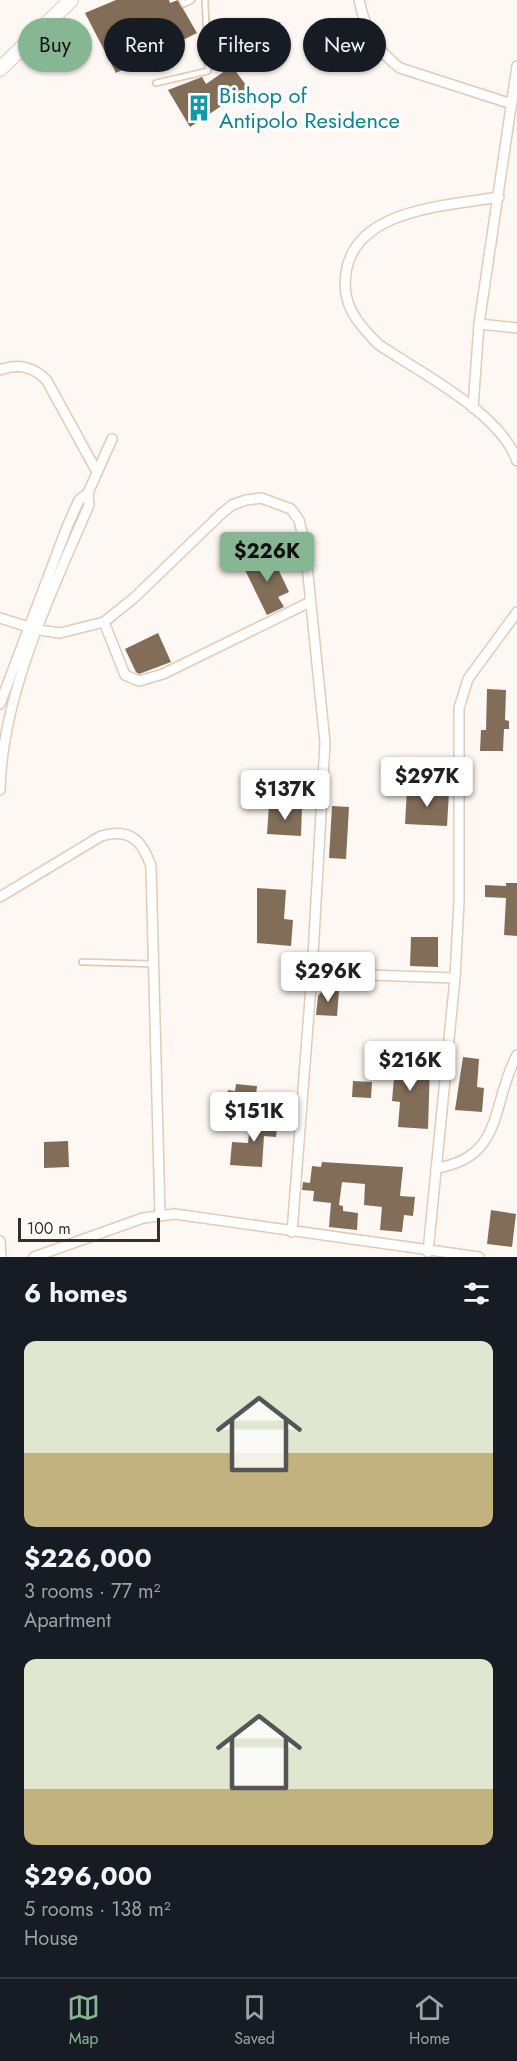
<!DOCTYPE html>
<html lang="en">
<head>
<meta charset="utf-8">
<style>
  body { margin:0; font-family:Jost,sans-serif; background:#20242c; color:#f1f3f6; height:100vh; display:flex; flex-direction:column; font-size:22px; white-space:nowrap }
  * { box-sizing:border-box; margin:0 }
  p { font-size:20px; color:#9ea1a6 }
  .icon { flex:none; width:33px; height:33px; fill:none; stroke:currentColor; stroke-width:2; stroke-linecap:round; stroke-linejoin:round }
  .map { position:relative; height:1257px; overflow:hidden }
  .side { display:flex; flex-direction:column; background:#171b24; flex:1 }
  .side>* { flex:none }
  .top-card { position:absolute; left:18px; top:18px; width:482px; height:54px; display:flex; gap:12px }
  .scale { position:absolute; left:18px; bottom:15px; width:142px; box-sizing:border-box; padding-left:6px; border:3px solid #392f27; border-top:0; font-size:16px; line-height:21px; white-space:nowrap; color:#392f27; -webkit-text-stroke:4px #fff; paint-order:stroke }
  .price { position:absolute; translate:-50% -51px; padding:0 14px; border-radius:6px; background:#fff; color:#222; font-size:20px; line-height:39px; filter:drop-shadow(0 2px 3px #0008) }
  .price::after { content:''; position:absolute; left:50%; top:36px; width:18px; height:14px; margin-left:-9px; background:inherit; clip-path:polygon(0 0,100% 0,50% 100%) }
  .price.current { background:#86b692; color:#111 }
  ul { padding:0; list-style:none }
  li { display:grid; align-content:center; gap:12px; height:318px; padding:0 24px }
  li span { display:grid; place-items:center; height:186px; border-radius:12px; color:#555 }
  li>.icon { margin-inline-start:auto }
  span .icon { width:108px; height:108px; fill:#fffc; stroke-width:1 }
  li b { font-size:26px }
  h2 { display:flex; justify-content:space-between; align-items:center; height:72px; padding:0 24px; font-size:26px }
  .pill { padding:0 21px; border-radius:27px; background:#171b24; box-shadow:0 2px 4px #0004; font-size:21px; line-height:54px }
  .pill.current { background:#86b692; color:#111 }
  .tab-bar { display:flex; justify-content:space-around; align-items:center; height:84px; border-top:2px solid #363941; background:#171b24; font-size:16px; color:#9ea1a6 }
  .tab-bar a { display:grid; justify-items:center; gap:3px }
  .tab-bar .current { color:#86b692 }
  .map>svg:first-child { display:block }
  .building { fill:#826d59 }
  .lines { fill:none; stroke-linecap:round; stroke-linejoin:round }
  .lane-casing { stroke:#e3cbb6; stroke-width:8 }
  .street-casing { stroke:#e3cbb6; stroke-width:12 }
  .secondary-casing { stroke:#e3cbb6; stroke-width:16 }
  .lane { stroke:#fff; stroke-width:4.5 }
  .street { stroke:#fff; stroke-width:9 }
  .secondary { stroke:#fff; stroke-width:14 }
  .labels { text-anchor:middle; stroke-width:6; stroke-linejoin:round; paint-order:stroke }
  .culture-label { font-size:22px; fill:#0d838f; stroke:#fff; text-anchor:start }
</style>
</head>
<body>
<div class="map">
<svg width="517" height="1257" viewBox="0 0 517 1257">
  <rect width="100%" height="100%" fill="#fdf8f3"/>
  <g class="building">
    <polygon points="116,0 169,0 170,3 178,0 197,33 116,73 85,13"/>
    <polygon points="259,22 280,22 287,42 269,55 252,42"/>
    <polygon points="232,66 248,88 190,127 168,90 202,77 206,84"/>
    <polygon points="271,554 289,592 278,597 284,607 267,615 243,566"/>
    <polygon points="158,633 171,662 139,674 136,672 125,649"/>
    <polygon points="487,689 506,690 505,720 509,721 509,729 504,729 503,751 480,751 481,730 486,730"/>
    <polygon points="407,790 449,792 447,826 405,824"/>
    <polygon points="269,805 302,807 301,836 267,834"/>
    <polygon points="332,806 349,807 346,859 329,858"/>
    <polygon points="506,883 517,883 517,936 504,935 506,898 485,897 485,885 506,886"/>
    <polygon points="257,888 286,890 284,919 293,920 291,946 257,943"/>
    <polygon points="411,937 438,937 438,967 410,966"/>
    <polygon points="324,989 339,990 337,1016 316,1015 318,996"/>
    <polygon points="463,1057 479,1059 477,1087 484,1088 482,1112 455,1110"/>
    <polygon points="384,1060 430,1065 428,1129 398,1127 400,1102 392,1101 394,1078 382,1077"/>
    <polygon points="353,1081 372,1082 371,1098 352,1097"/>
    <polygon points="236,1084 257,1086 254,1114 234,1113 234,1107 227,1107 228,1090 235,1091"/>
    <polygon points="251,1116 278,1119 276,1137 264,1136 262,1167 230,1165 232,1142 248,1143"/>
    <polygon points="68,1141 69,1167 44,1168 44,1142"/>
    <polygon points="322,1162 403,1167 400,1196 415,1197 413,1216 404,1215 402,1232 380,1230 382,1207 364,1205 365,1184 342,1182 339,1205 343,1206 343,1211 358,1213 357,1230 329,1227 331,1203 313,1201 314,1191 302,1190 303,1182 310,1183 312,1166 321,1167"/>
    <polygon points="491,1210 516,1214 512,1247 487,1244"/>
  </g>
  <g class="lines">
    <g class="lane-casing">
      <g id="lane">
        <polyline points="182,0 184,4 192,0"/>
        <polyline points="156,83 208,71 205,0"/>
        <polyline points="82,962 154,964"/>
      </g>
    </g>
    <g class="street-casing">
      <g id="street">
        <path d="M359,0c6,29 17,50 41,68l112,36"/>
        <path d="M499,197c-51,9 -144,11 -153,76 -5,31 11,50 32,71 42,29 122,68 139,117"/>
        <polyline points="479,324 517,328"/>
        <path d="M0,370c18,-7 35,-3 47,11l50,91"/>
        <polyline points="473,408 479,324 517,66"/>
        <polyline points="0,618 38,630 60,633 104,622 134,598 220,515 232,505 246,500 261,498 291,509 299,520 305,545 325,743 312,973 292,1232"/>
        <polyline points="104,622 125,675 139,681 163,674 310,602"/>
        <polyline points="0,704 67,527 79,500 88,493 112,439"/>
        <path d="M0,790c2,-96 51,-197 89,-285l-1,-12"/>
        <path d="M0,897l101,-61c29,-8 41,4 50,30l9,349"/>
        <polyline points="312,973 455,978"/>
        <path d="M436,1168c69,-10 55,-66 81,-113"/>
        <polyline points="0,1241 1,1257"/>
        <polyline points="428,1252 455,978 459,901 459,708 468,679 517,612"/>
        <polyline points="34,1257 143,1218 175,1214 479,1257"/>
      </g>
    </g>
    <g class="secondary-casing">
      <polyline id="secondary" points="0,69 71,0"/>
    </g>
    <use href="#lane" class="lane"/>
    <use href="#street" class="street"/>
    <use href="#secondary" class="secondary"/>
  </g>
  <defs>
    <g id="building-bare" transform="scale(2.07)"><path d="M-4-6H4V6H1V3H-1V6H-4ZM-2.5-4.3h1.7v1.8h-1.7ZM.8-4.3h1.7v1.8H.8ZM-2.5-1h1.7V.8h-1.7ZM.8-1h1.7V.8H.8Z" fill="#0f9aa8" stroke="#fff" stroke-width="2.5" paint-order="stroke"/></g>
  </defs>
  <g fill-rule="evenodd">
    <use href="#building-bare" x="199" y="108"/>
  </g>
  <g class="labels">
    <g class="culture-label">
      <text x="219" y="103">Bishop of<tspan x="219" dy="25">Antipolo Residence</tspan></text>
    </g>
  </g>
</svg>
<div class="scale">100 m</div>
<b class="price current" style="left:267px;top:583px">$226K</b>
<b class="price" style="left:427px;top:808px">$297K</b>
<b class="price" style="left:285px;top:821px">$137K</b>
<b class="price" style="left:328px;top:1003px">$296K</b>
<b class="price" style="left:410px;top:1092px">$216K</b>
<b class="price" style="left:254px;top:1143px">$151K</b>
<div class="top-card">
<a class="pill current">Buy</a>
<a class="pill">Rent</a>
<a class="pill">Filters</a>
<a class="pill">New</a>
</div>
</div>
<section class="side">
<h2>6 homes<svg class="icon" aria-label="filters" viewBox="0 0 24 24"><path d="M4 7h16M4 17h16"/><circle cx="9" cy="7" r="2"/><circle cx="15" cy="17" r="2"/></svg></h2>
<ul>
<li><span style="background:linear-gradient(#dfe7d0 60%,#c2b280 0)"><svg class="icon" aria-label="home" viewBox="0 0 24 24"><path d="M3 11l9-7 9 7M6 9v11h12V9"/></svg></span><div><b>$226,000</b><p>3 rooms · 77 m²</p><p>Apartment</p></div></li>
<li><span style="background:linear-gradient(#dfe7d0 70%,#c2b280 0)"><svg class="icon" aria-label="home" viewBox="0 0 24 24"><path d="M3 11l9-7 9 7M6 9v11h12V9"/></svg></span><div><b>$296,000</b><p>5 rooms · 138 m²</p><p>House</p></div></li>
</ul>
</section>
<nav class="tab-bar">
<a class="current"><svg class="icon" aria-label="map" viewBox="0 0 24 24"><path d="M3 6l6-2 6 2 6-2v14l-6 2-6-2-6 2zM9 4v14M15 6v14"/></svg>Map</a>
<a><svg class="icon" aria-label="saved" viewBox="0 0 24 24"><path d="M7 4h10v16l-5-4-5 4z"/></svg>Saved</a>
<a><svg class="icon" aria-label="home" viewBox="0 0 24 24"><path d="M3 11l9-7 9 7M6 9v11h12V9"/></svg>Home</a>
</nav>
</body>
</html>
